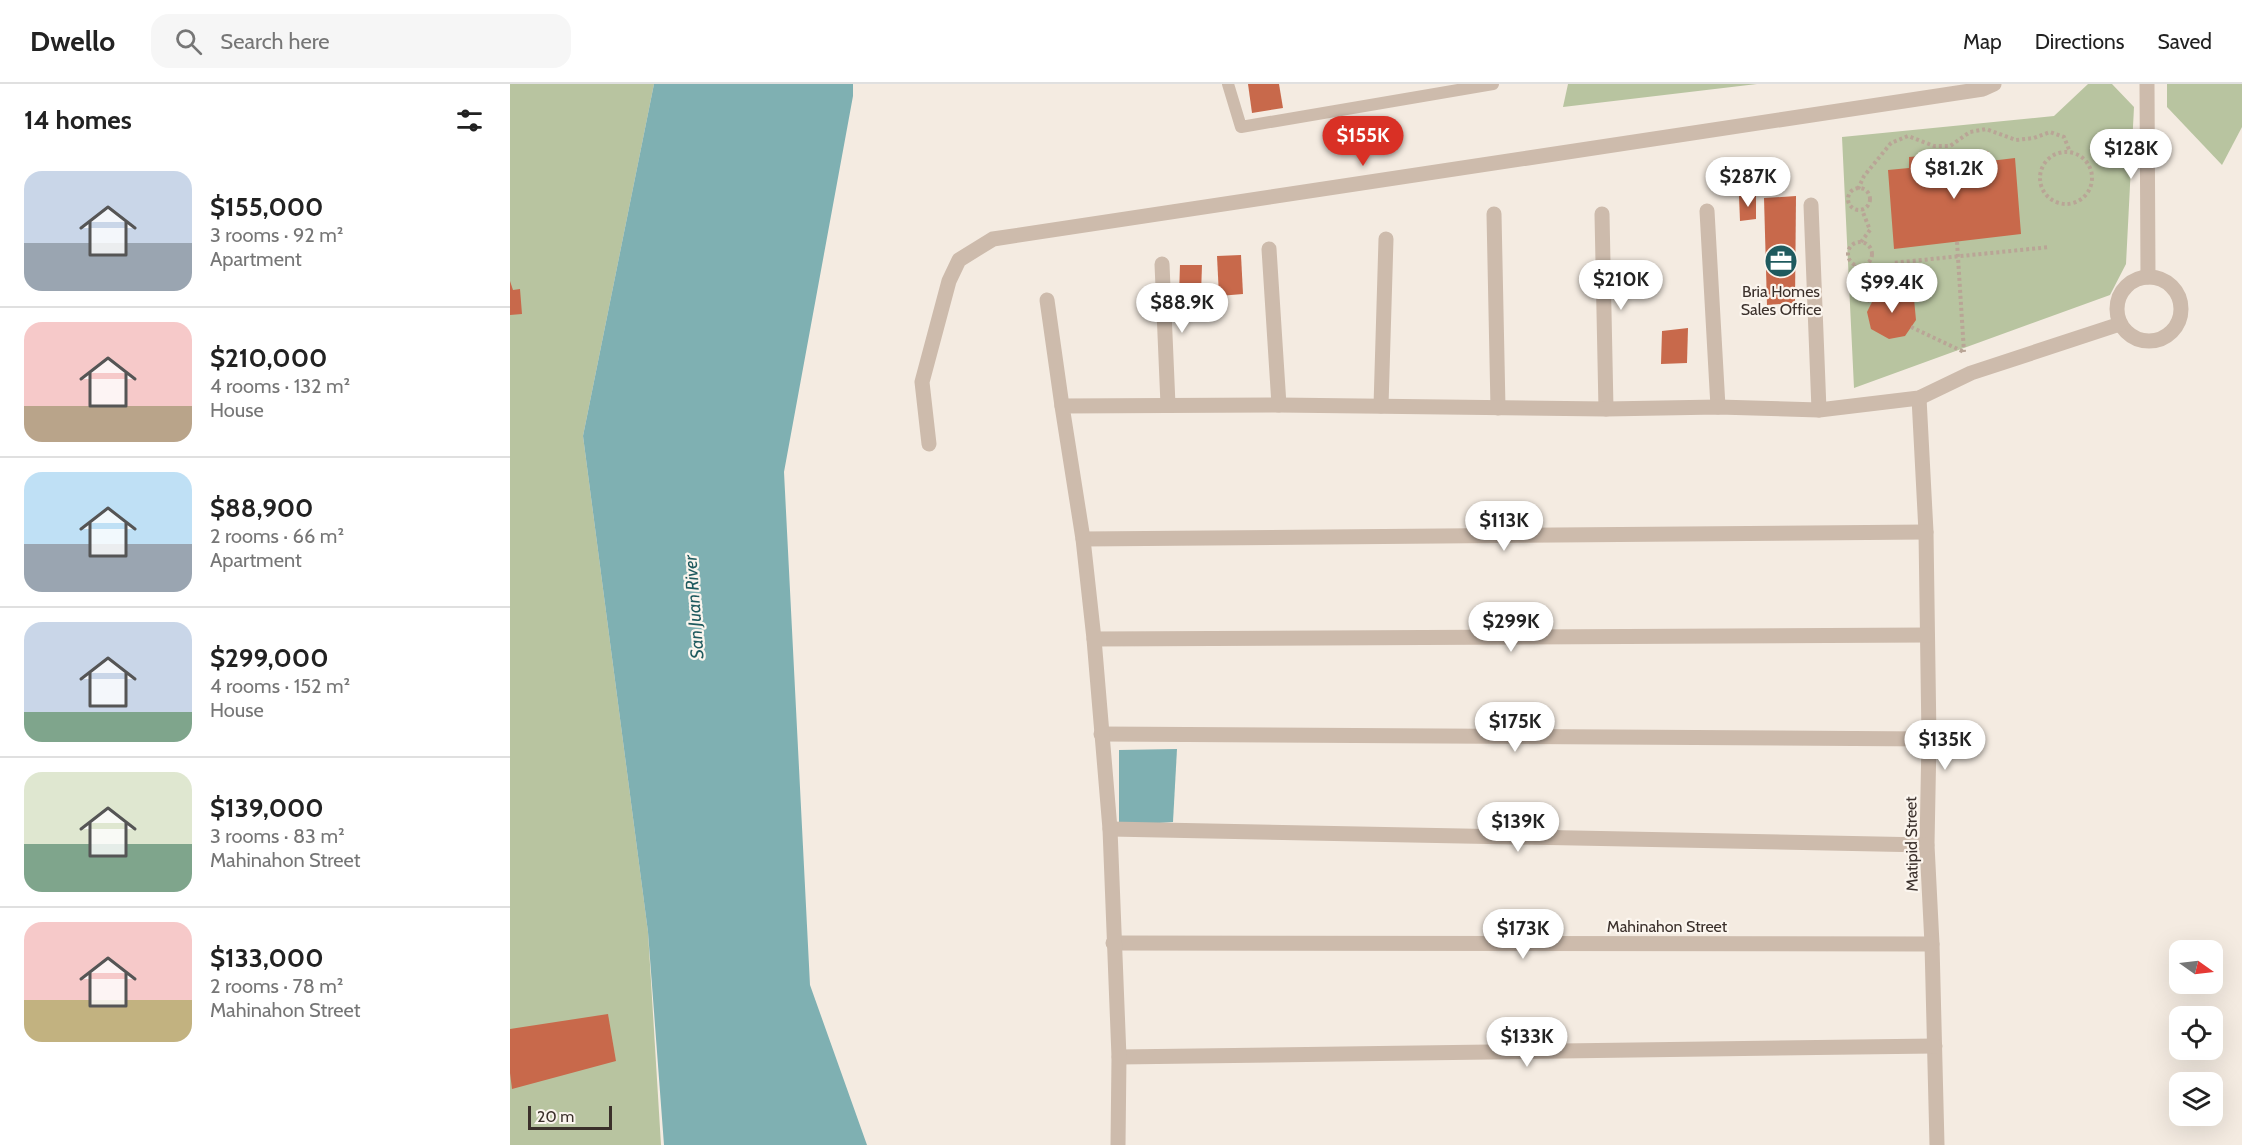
<!DOCTYPE html>
<html lang="en">
<head>
<meta charset="utf-8">
<style>
  body { margin:0; font-family:Cabin,sans-serif; background:#f6f6f6; color:#222; height:100vh; display:flex; flex-direction:column; font-size:22px; white-space:nowrap }
  * { box-sizing:border-box; margin:0 }
  p { font-size:20px; color:#767676 }
  .icon { flex:none; width:33px; height:33px; fill:none; stroke:currentColor; stroke-width:2; stroke-linecap:round; stroke-linejoin:round }
  .map { position:relative; flex:1; overflow:hidden }
  .details { display:flex; flex-direction:column; background:#fff; width:510px }
  .details>* { flex:none }
  .needle { width:39px; rotate:104deg }
  .controls { position:absolute; left:1659px; top:856px; display:grid; gap:12px }
  .controls a { display:grid; place-items:center; width:54px; height:54px; border-radius:12px; background:#fff; box-shadow:0 6px 24px #0002; font-size:30px }
  .scale { position:absolute; left:18px; bottom:15px; width:84px; box-sizing:border-box; padding-left:6px; border:3px solid #3b302b; border-top:0; font-size:16px; line-height:21px; white-space:nowrap; color:#3b302b; -webkit-text-stroke:4px #fbf5ee; paint-order:stroke }
  .price { position:absolute; translate:-50% -51px; padding:0 14px; border-radius:21px; background:#fff; color:#222; font-size:20px; line-height:39px; filter:drop-shadow(0 2px 3px #0008) }
  .price::after { content:''; position:absolute; left:50%; top:36px; width:18px; height:14px; margin-left:-9px; background:inherit; clip-path:polygon(0 0,100% 0,50% 100%) }
  .price.on { background:#d93025; color:#fff }
  ul { padding:0; list-style:none }
  li { display:flex; align-items:center; gap:18px; height:150px; padding:0 24px }
  li+li { border-top:2px solid #e0e0e0 }
  li span { display:grid; place-items:center; flex:none; width:168px; height:120px; border-radius:18px; color:#555 }
  li>.icon { margin-inline-start:auto }
  span .icon { width:72px; height:72px; fill:#fffc; stroke-width:1 }
  li b { font-size:26px }
  h2 { display:flex; justify-content:space-between; align-items:center; height:72px; padding:0 24px; font-size:26px }
  header { display:flex; align-items:center; gap:36px; box-sizing:border-box; height:84px; padding:0 30px; background:#fff; border-bottom:2px solid #e0e0e0 }
  header strong { font-size:28px }
  nav { display:flex; gap:33px; margin-inline-start:auto; font-size:21px }
  .search { width:420px; height:54px; background:#f6f6f6; display:flex; align-items:center; gap:15px; box-sizing:border-box; padding:0 21px; border-radius:18px; color:#767676; font-size:22px }
  main { display:flex; flex:1; min-height:0 }
  .map>svg:first-child { display:block }
  .green { fill:#b8c4a0 }
  .water { fill:#7fb0b2 }
  .building { fill:#c8694b }
  .lines { fill:none; stroke-linecap:round; stroke-linejoin:round }
  .path { stroke:#b9a596; stroke-width:4; stroke-dasharray:3 3; stroke-linecap:butt }
  .service { stroke:#cdbbac; stroke-width:12 }
  .minor { stroke:#cdbbac; stroke-width:15 }
  .labels { text-anchor:middle; stroke-width:4.5; stroke-linejoin:round; paint-order:stroke }
  .poi-label { font-size:16px; fill:#3b302b; stroke:#fbf5ee }
  .street-label { font-size:16px; fill:#3b302b; stroke:#fbf5ee }
  .water-label { font-size:18px; font-style:italic; fill:#1f5a5e; stroke:#fbf5ee }
</style>
</head>
<body>
<header>
<strong>Dwello</strong>
<div class="search"><svg class="icon" aria-label="search" viewBox="0 0 24 24"><circle cx="10" cy="10" r="6"/><path d="M15 15l6 6"/></svg>Search here</div>
<nav><a>Map</a><a>Directions</a><a>Saved</a></nav>
</header>
<main>
<section class="details">
<h2>14 homes<svg class="icon" aria-label="filters" viewBox="0 0 24 24"><path d="M4 7h16M4 17h16"/><circle cx="9" cy="7" r="2"/><circle cx="15" cy="17" r="2"/></svg></h2>
<ul>
<li><span style="background:linear-gradient(#c9d6e8 60%,#9aa5b1 0)"><svg class="icon" aria-label="home" viewBox="0 0 24 24"><path d="M3 11l9-7 9 7M6 9v11h12V9"/></svg></span><div><b>$155,000</b><p>3 rooms · 92 m²</p><p>Apartment</p></div></li>
<li><span style="background:linear-gradient(#f6c9c9 70%,#b9a48a 0)"><svg class="icon" aria-label="home" viewBox="0 0 24 24"><path d="M3 11l9-7 9 7M6 9v11h12V9"/></svg></span><div><b>$210,000</b><p>4 rooms · 132 m²</p><p>House</p></div></li>
<li><span style="background:linear-gradient(#bfe0f5 60%,#9aa5b1 0)"><svg class="icon" aria-label="home" viewBox="0 0 24 24"><path d="M3 11l9-7 9 7M6 9v11h12V9"/></svg></span><div><b>$88,900</b><p>2 rooms · 66 m²</p><p>Apartment</p></div></li>
<li><span style="background:linear-gradient(#c9d6e8 75%,#7fa58c 0)"><svg class="icon" aria-label="home" viewBox="0 0 24 24"><path d="M3 11l9-7 9 7M6 9v11h12V9"/></svg></span><div><b>$299,000</b><p>4 rooms · 152 m²</p><p>House</p></div></li>
<li><span style="background:linear-gradient(#dfe7d0 60%,#7fa58c 0)"><svg class="icon" aria-label="home" viewBox="0 0 24 24"><path d="M3 11l9-7 9 7M6 9v11h12V9"/></svg></span><div><b>$139,000</b><p>3 rooms · 83 m²</p><p>Mahinahon Street</p></div></li>
<li><span style="background:linear-gradient(#f6c9c9 65%,#c2b280 0)"><svg class="icon" aria-label="home" viewBox="0 0 24 24"><path d="M3 11l9-7 9 7M6 9v11h12V9"/></svg></span><div><b>$133,000</b><p>2 rooms · 78 m²</p><p>Mahinahon Street</p></div></li>
</ul>
</section>
<div class="map">
<svg width="1732" height="1061" viewBox="0 0 1732 1061">
  <rect width="100%" height="100%" fill="#f4ebe1"/>
  <g class="green">
    <polygon points="0,0 144,0 73,352 138,848 151,1061 0,1061"/>
    <polygon points="1058,0 1247,0 1053,23"/>
    <polygon points="1578,0 1602,0 1624,23 1616,180 1600,211 1344,304 1332,53 1544,32"/>
    <polygon points="1657,0 1732,0 1732,43 1712,81 1657,23"/>
  </g>
  <g class="water">
    <polygon points="144,0 343,0 343,12 274,388 300,901 357,1061 154,1061 138,848 73,352"/>
    <polygon points="667,665 663,738 609,742 609,666"/>
  </g>
  <g class="building">
    <polygon points="738,0 769,0 773,24 742,29"/>
    <polygon points="1478,67 1480,77 1505,74 1511,150 1384,165 1378,86 1399,84 1399,73"/>
    <polygon points="1246,111 1246,135 1230,137 1229,112"/>
    <polygon points="1286,112 1285,219 1257,221 1254,114"/>
    <polygon points="731,171 733,210 709,212 707,172"/>
    <polygon points="670,181 692,181 691,210 669,211"/>
    <polygon points="0,197 3,206 10,205 12,230 0,231"/>
    <polygon points="1385,206 1404,215 1406,236 1395,252 1379,255 1361,245 1357,228 1365,212"/>
    <polygon points="1178,244 1177,279 1151,280 1152,247"/>
    <polygon points="98,930 106,977 2,1005 0,989 0,945"/>
  </g>
  <g class="lines">
    <g class="path">
      <circle cx="1556" cy="94" r="26"/>
      <circle cx="1349" cy="115" r="11"/>
      <polyline points="1348,105 1354,92 1381,59 1398,52 1424,62 1440,62 1460,48 1476,45 1506,56 1524,54 1540,48 1554,53 1560,68"/>
      <polyline points="1351,158 1360,146 1352,126"/>
      <polyline points="1447,158 1454,268"/>
      <circle cx="1350" cy="170" r="12"/>
      <polyline points="1347,181 1343,204 1362,219"/>
      <polyline points="1385,206 1382,179 1540,163"/>
      <polyline points="1401,243 1454,268"/>
    </g>
    <polyline class="service" points="718,0 731,43 983,0"/>
    <g class="minor">
      <polyline points="1637,0 1638,193"/>
      <polyline points="1301,121 1309,326"/>
      <polyline points="1197,127 1208,323"/>
      <polyline points="984,130 988,324"/>
      <polyline points="1092,130 1096,325"/>
      <polyline points="759,165 769,321"/>
      <polyline points="652,180 658,321"/>
      <circle cx="1639" cy="225" r="32"/>
      <polyline points="537,216 552,322"/>
      <polyline points="1409,314 1416,448 1419,655 1417,761 1422,860 1427,1061"/>
      <polyline points="871,322 876,155"/>
      <polyline points="419,360 412,298 439,197 449,176 483,155 1473,5 1484,0"/>
      <polyline points="573,455 1416,448"/>
      <polyline points="584,555 1417,551"/>
      <polyline points="591,650 1419,655"/>
      <polyline points="600,745 1417,761"/>
      <polyline points="603,859 1422,860"/>
      <polyline points="609,973 1425,962"/>
      <polyline points="608,1061 609,973 600,745 584,555 573,455 552,322 769,321 1096,325 1208,323 1309,326 1409,314 1461,289 1610,240"/>
    </g>
  </g>
  <defs>
    <g id="office-disc" transform="scale(1.725)"><circle r="9.5" fill="#1f5a5e" stroke="#fbf5ee"/><path d="M-6-3h4V-5.5h4V-3h4V5H-6ZM-1-4.5V-3h2v-1.5ZM-6 0V1H6V0Z" fill="#fff"/></g>
  </defs>
  <g fill-rule="evenodd">
    <use href="#office-disc" x="1271" y="177"/>
  </g>
  <g class="labels">
    <g class="poi-label">
      <text x="1271" y="213">Bria Homes<tspan x="1271" dy="18">Sales Office</tspan></text>
    </g>
    <g class="street-label">
      <text transform="translate(1401 760) rotate(-91)" y="6">Matipid Street</text>
      <text x="1157" y="848">Mahinahon Street</text>
    </g>
    <g class="water-label">
      <text transform="translate(184 523) rotate(-94)" y="6">San Juan River</text>
    </g>
  </g>
</svg>
<div class="controls">
<a><svg class="needle" viewBox="-14 -14 28 28"><path d="M0-13l5 13h-10z" fill="#e53935"/><path d="M0 13l5-13h-10z" fill="#767676"/></svg></a>
<a><svg class="icon" aria-label="locate" viewBox="0 0 24 24"><circle cx="12" cy="12" r="6"/><path d="M12 2v4M12 18v4M2 12h4M18 12h4"/></svg></a>
<a><svg class="icon" aria-label="layers" viewBox="0 0 24 24"><path d="M12 4l9 5-9 5-9-5zM3 14l9 5 9-5"/></svg></a>
</div>
<div class="scale">20 m</div>
<b class="price on" style="left:853px;top:83px">$155K</b>
<b class="price" style="left:1621px;top:96px">$128K</b>
<b class="price" style="left:1444px;top:116px">$81.2K</b>
<b class="price" style="left:1238px;top:124px">$287K</b>
<b class="price" style="left:1111px;top:227px">$210K</b>
<b class="price" style="left:1382px;top:230px">$99.4K</b>
<b class="price" style="left:672px;top:250px">$88.9K</b>
<b class="price" style="left:994px;top:468px">$113K</b>
<b class="price" style="left:1001px;top:569px">$299K</b>
<b class="price" style="left:1005px;top:669px">$175K</b>
<b class="price" style="left:1435px;top:687px">$135K</b>
<b class="price" style="left:1008px;top:769px">$139K</b>
<b class="price" style="left:1013px;top:876px">$173K</b>
<b class="price" style="left:1017px;top:984px">$133K</b>
</div>
</main>
</body>
</html>
